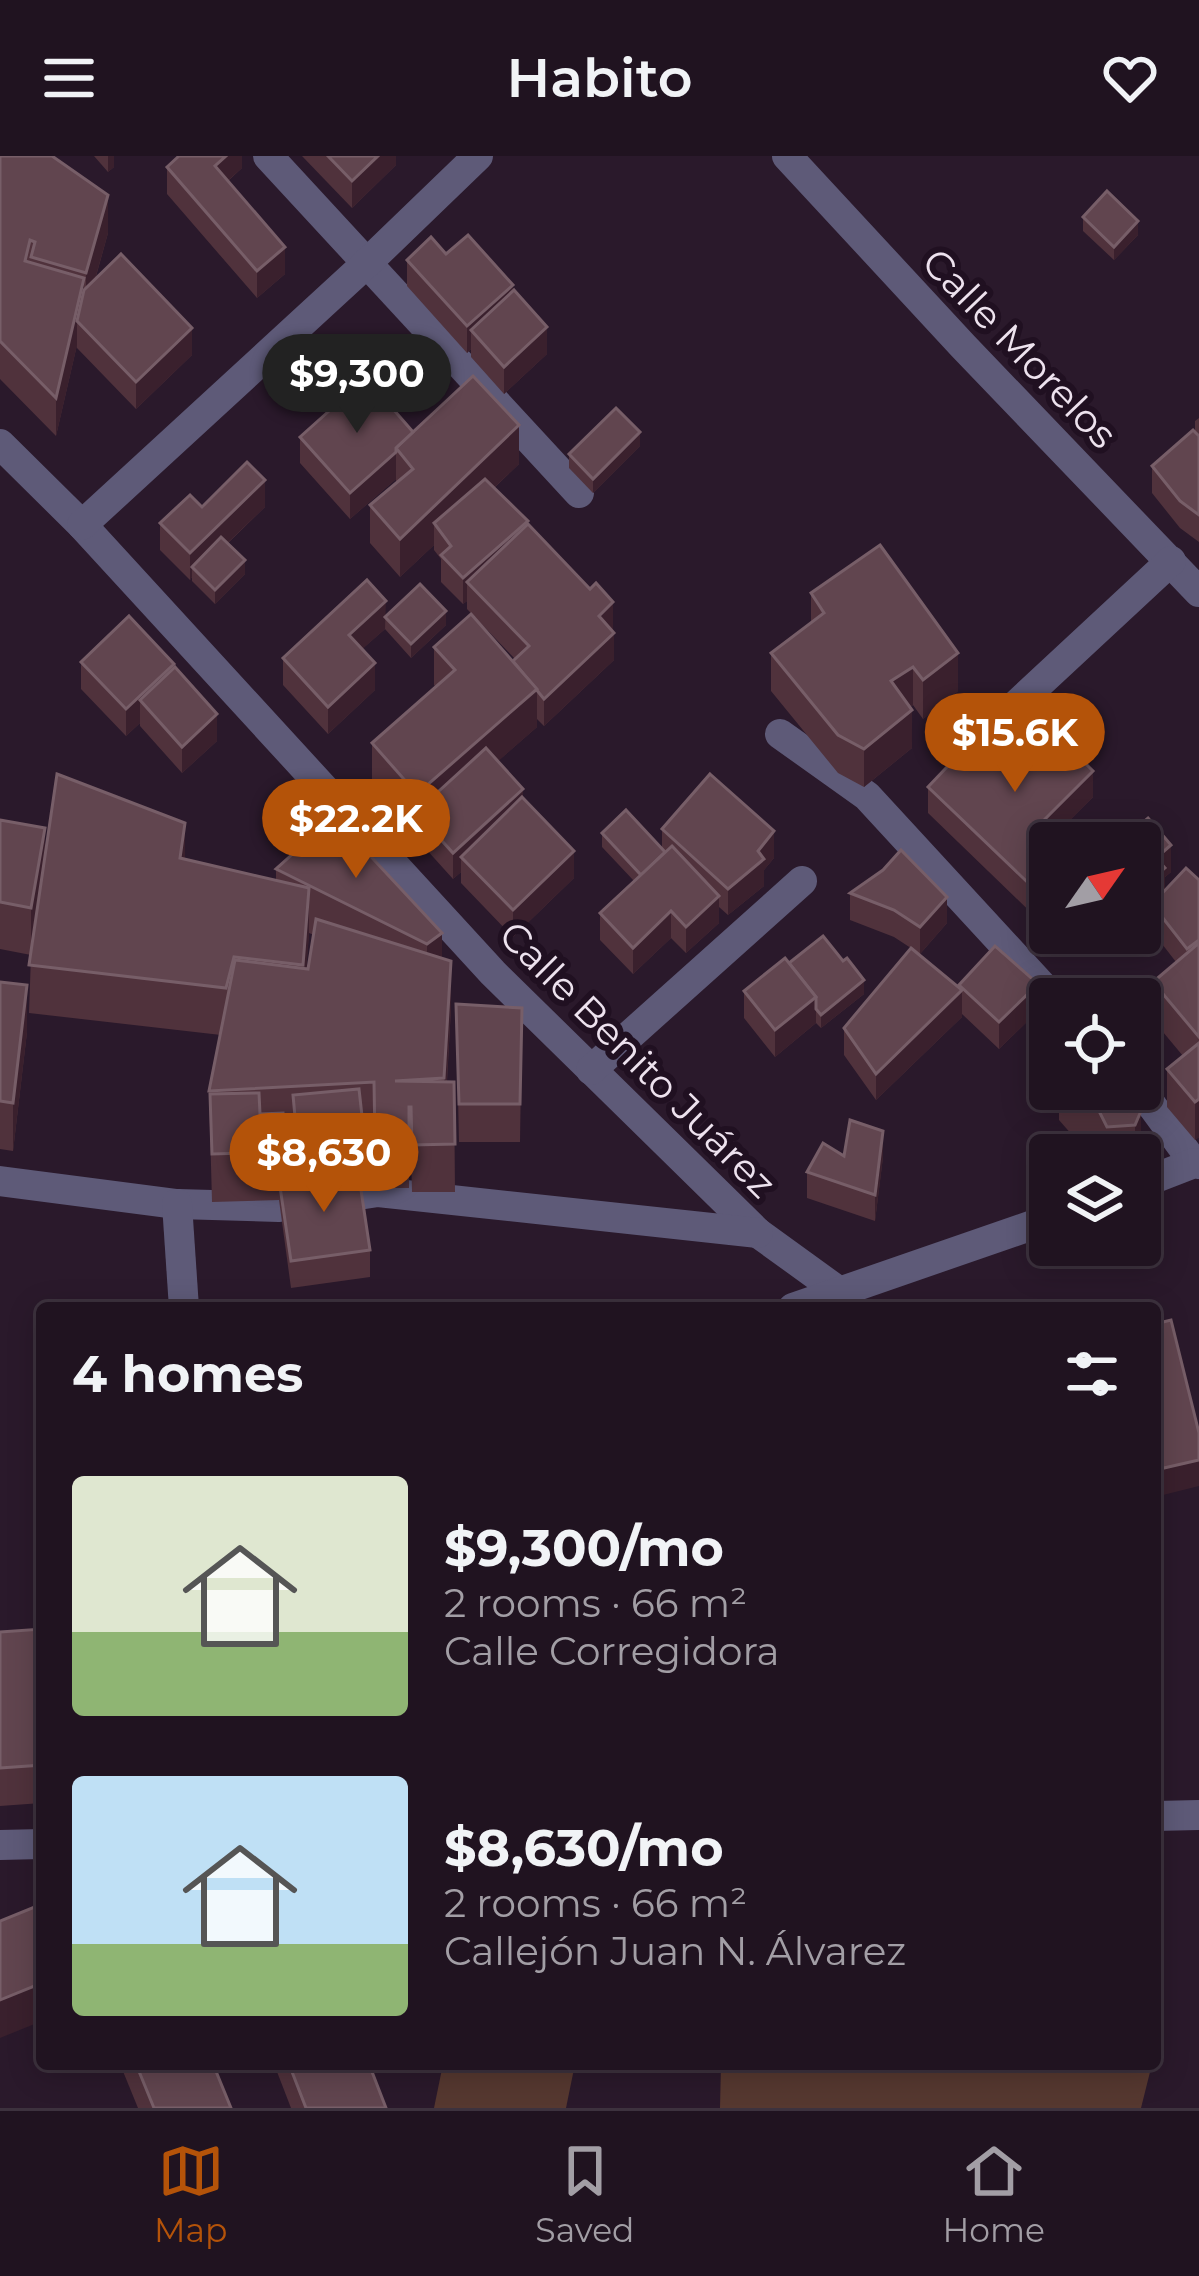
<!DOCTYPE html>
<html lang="en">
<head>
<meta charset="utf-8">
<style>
  body { margin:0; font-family:Montserrat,sans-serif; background:#2d202d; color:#f1f3f6; height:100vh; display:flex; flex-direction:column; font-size:45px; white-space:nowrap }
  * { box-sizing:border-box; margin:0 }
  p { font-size:39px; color:#a29ea5 }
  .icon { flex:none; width:66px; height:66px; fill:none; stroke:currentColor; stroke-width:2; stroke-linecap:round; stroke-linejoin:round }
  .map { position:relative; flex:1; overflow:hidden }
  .sheet { position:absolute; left:36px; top:1146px; width:1125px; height:768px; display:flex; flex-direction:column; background:#201320; border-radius:12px; box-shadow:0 6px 30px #0003,0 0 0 3px #3d323e }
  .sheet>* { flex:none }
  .needle { width:78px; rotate:56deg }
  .buttons { position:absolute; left:1029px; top:666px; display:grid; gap:24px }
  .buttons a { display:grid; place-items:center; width:132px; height:132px; border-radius:12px; background:#201320; box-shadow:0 6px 30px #0003,0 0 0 3px #3d323e; font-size:60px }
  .price { position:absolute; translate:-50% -102px; padding:0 27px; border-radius:42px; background:#b45309; color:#fff; font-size:39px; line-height:78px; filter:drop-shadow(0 3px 6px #0008) }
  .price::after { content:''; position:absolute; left:50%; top:72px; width:36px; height:27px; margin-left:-18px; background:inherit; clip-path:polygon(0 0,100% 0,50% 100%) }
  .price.active { background:#222; color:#fff }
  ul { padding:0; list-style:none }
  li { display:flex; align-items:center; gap:36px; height:300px; padding:0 36px }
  li span { display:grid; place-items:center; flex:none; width:336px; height:240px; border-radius:12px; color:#555 }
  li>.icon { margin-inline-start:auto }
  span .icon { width:144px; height:144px; fill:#fffc; stroke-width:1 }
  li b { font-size:51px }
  h2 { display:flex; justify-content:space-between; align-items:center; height:144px; padding:0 36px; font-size:51px }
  header { display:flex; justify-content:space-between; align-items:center; height:156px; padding:0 36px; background:#201320; font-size:54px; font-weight:600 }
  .tab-bar { display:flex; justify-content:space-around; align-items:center; height:168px; border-top:3px solid #3d323e; background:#201320; font-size:33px; color:#a29ea5 }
  .tab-bar a { display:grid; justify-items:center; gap:6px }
  .tab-bar .active { color:#b45309 }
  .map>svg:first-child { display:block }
  .green { fill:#563830 }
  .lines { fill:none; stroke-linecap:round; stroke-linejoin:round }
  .street { stroke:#5e5a78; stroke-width:30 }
  .wall { fill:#50323c; fill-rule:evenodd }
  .shaded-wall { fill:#3a202d }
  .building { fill:#61454f; stroke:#775e68; stroke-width:3 }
  .labels { text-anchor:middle; stroke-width:12; stroke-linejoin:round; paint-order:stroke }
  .street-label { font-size:39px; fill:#ede2ee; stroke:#201021 }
</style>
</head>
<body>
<header><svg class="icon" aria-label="menu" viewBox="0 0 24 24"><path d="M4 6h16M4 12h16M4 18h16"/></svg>Habito<svg class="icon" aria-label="heart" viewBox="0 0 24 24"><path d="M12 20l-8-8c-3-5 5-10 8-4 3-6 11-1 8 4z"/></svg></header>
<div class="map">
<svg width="1199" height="1952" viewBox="0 0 1199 1952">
  <rect width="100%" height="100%" fill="#2a192b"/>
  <g class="green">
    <polygon points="443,1908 575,1908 566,1952 434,1952"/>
    <polygon points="721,1908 1152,1908 1141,1952 720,1952"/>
  </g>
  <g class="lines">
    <g class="street">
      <polyline points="268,0 579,337"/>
      <polyline points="787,0 963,190 1199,436"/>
      <polyline points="0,288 82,369 493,817 758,1077 841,1137"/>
      <polyline points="82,369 367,107 478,0"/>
      <polyline points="780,578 867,640 1054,843"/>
      <polyline points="973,589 1171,405"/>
      <polyline points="591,914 802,725"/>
      <polyline points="1137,933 1153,951 1194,1007"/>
      <polyline points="0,1025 177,1048 279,1051 378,1036 758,1077"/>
      <polyline points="1140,1028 1194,1007 1199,1008"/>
      <polyline points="177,1048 184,1152"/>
      <polyline points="793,1152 1050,1063"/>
      <polyline points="1155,1660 1199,1659"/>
      <polyline points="0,1689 42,1688"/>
    </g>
  </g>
  <g class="wall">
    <polygon points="0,0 108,77 95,124 192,199 136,253 77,192 77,189 56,280 0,223"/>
    <polygon points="94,0 114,0 114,11 108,16"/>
    <polygon points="242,0 242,12 228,25 285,118 257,142 167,38 167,11"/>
    <polygon points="302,0 396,0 396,9 352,52"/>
    <polygon points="1083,61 1138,79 1114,104 1083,75"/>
    <polygon points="446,98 513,135 547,198 504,238 471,201 471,193 467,197 407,130 407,104"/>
    <polygon points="1199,262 1199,386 1180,372 1152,337 1152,310 1195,276 1195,265"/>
    <polygon points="413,276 519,308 494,332 528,369 613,473 612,474 614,504 544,570 537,563 537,571 498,605 574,722 513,781 461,727 461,716 453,723 416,682 416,674 372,625 372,587 436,531 434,529 434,491 513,505 515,503 467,453 467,445 463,448 441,426 441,403 434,394 434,389 400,421 370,387 370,349 396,327 396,323 350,363 300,307 300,281"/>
    <polygon points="640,290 593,337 569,312 569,298"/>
    <polygon points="202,351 265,351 228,387 245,418 215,448 192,425 192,421 190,424 160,394 160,367"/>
    <polygon points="811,437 958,535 923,563 913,549 910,551 912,592 864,631 838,617 771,535 771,497 811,467"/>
    <polygon points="386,460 446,469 411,502 385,473 362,493 375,534 328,578 283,529 283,502"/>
    <polygon points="81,506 174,512 217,585 182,617 140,570 140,567 126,580 81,533"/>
    <polygon points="981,607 1093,641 1048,686 1046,771 928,657 928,631"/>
    <path d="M334,661l108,141 9,50 -4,74h7l1,110h-43l-1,-37h-2v33h-34l-1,-58h-10l1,61h-4l9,59v27l-79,11 -12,-88 -67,2 -3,-111 12,-56 -192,-22 2,-58 -31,-6v-129l45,34 140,5 91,21v-11zM309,777l5,2 -6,34h-2zM293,978l3,44 -12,1 -1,-44z"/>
    <polygon points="662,673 774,702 764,714 764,730 728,759 719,751 719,767 686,797 671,782 633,818 600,784 600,757 634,725 602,691 602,677 662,693"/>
    <polygon points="1140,687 1171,716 1165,721 1165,735 1199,724 1199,981 1195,984 1167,951 1167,913 1183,900 1153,864 1153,826 1176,806 1152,775 1152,750 1140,760"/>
    <polygon points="883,714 947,767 920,798 894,781 850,764 850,737"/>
    <polygon points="789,807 864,838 821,872 816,867 775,901 744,862 744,835"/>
    <polygon points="0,826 27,876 13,995 0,993"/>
    <polygon points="959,829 1038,855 999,893 962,858 962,861 876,944 844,899 844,872 959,832"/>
    <polygon points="456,848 522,852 520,986 459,986"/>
    <polygon points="1124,933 1141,982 1135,996 1107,997 1096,976 1073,980 1059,964 1059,938"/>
    <polygon points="844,1000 883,1001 875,1065 807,1042 807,1016"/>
    <polygon points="42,1473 42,1647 0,1650 0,1476"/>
    <polygon points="120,1908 213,1908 231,1952 138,1952"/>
    <polygon points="274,1908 369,1908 386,1952 291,1952"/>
  </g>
  <g class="shaded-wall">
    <polygon points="108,0 114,0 114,11 108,16"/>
    <polygon points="226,0 242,0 242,12 215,36 215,10"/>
    <polygon points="378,0 396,0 396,9 352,52 352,25"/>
    <polygon points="108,39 108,77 86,155 86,117"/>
    <polygon points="1138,65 1138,79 1114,104 1114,91"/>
    <polygon points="285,91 285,118 257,142 257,115"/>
    <polygon points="84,122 84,160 77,165 77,189 56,280 56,242"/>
    <polygon points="513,129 513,155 471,174 471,193 467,197 467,170"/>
    <polygon points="547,171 547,198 504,238 504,211"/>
    <polygon points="192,172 192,199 136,253 136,226"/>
    <polygon points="519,269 519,308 443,380 434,367 434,389 400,421 400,383"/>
    <polygon points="640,276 640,290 593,337 593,323"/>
    <polygon points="396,296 396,323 350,363 350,337"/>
    <polygon points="265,324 265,351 197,416 192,411 192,421 190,424 190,397"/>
    <polygon points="528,365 528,392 467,426 467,445 463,448 463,422"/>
    <polygon points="245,404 245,418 215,448 215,434"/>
    <polygon points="386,445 385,473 349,505 349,479"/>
    <polygon points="613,446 613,473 599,486 599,460"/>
    <polygon points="446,455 446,469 411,502 411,488"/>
    <polygon points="614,477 614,504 544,570 544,543"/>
    <polygon points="958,497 958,535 923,563 923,524"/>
    <polygon points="375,507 375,534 328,578 328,551"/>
    <polygon points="174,508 174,534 140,544 140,567 126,580 126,553"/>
    <polygon points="913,511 913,549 891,563 891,525"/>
    <polygon points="537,533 537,571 427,668 417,657 417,638"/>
    <polygon points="912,554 912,592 864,631 864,593"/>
    <polygon points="217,558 217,585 182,617 182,591"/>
    <polygon points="1093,615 1093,641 1042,693 1033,671"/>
    <polygon points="523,633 523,660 461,701 461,716 453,723 453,697"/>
    <polygon points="185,667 185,715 180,702"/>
    <polygon points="45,672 45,720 31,799 31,752"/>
    <polygon points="774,675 774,702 764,714 764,730 728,759 728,733"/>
    <polygon points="1171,689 1171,716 1165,721 1165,739 1140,760 1140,734 1156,702"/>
    <polygon points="574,695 574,722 513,781 513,754"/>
    <polygon points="309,732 309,780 303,856 303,809"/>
    <polygon points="719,740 719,767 686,797 686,771"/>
    <polygon points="1050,740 1050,767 1046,771 1046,744"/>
    <polygon points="947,741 947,767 920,798 920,771"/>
    <polygon points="671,755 671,782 633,818 633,792"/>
    <polygon points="442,777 442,824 427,835 427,788"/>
    <polygon points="451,805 451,852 444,970 444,922"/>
    <polygon points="864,824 864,838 821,872 821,859"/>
    <polygon points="1038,828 1038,855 999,893 999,866"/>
    <polygon points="27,829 27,876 13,995 13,947"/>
    <polygon points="962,834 962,861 876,944 876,918"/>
    <polygon points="816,841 816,867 775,901 775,874"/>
    <polygon points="1199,943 1199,981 1195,984 1195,946"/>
    <polygon points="1141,955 1141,982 1135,996 1135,969"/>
    <polygon points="883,975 883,1001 875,1065 875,1039"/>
    <polygon points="1199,1304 1199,1330 1155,1341 1155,1314"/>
    <polygon points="42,1827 42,1865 0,1882 0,1844"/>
  </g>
  <g class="building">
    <polygon points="0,0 52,0 108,39 86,117 31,101 35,86 30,84 25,105 84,122 56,242 0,185"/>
    <polygon points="179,0 226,0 215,10 285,91 257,115 167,11"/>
    <polygon points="328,0 378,0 352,25"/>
    <polygon points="1107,35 1138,65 1114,91 1083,61"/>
    <polygon points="468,79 513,129 467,170 407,104 431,81 446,98"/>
    <polygon points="121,98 192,172 136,226 77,165 84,134"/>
    <polygon points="514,134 547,171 504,211 471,174"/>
    <polygon points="473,220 519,269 400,383 370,349 413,313 396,292"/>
    <polygon points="366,222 413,276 396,292 396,296 350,337 300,281"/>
    <polygon points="616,252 640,276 593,323 569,298"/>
    <polygon points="1193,274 1199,280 1199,359 1180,345 1152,310"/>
    <polygon points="247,306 265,324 190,397 160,367 190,339 202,351"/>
    <polygon points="485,323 528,365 463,422 441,399 451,390 434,367"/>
    <polygon points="528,368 590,433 596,427 613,446 599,460 614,477 544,543 513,505 529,490 467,426"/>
    <polygon points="221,381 245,404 215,434 192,411"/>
    <polygon points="880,389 958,497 923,524 913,511 891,525 912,554 864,593 838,579 771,497 824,457 811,437"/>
    <polygon points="367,424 386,445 349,479 375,507 328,551 283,502"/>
    <polygon points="420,428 446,455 411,488 385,461"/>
    <polygon points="471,458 537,533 417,638 372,587 455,514 434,491"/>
    <polygon points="129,460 174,508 126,553 81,506"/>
    <polygon points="175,511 217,558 182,591 140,544"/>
    <polygon points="1032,555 1093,615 1042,666 1033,671 1050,688 1050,740 1046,744 928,631 965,592 981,607"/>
    <polygon points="486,592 523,633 453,697 416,656"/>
    <polygon points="57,618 185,667 180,702 309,732 303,809 234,801 226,832 29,809"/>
    <polygon points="710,618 774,675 758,695 764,703 728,733 662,673"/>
    <polygon points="522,641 574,695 513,754 461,701"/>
    <polygon points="626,654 665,696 641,719 602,677"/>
    <polygon points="334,661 442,777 427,788 276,713"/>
    <polygon points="1148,662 1171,689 1156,702 1165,712 1140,734 1140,687 1119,687"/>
    <polygon points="0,664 45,672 31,752 0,746"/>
    <polygon points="672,690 719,740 686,771 671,755 633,792 600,757"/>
    <polygon points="901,694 947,741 920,771 894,754 850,737 883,714"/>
    <polygon points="1186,712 1199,724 1199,784 1187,793 1152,748"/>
    <polygon points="316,763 451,805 444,922 395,925 454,926 455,988 412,989 411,951 409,951 409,984 375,984 374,926 209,935 235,804 308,813"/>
    <polygon points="823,780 843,805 847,802 864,824 821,859 816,853 816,841 789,807"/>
    <polygon points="1199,787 1199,881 1153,826"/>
    <polygon points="995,790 1038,828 999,866 959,829"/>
    <polygon points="911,792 962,834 876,918 844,872"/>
    <polygon points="785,802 816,841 775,874 744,835"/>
    <polygon points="0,826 27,829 13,947 0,945"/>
    <polygon points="456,848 522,852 520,948 459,948"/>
    <polygon points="1199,887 1199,943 1195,946 1167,913"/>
    <polygon points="359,933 365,987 298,993 293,939"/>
    <polygon points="1064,933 1124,933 1141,955 1135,969 1107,971 1096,949 1073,954 1059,938"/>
    <polygon points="259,937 260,958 283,957 284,996 212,998 210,938"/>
    <polygon points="850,964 883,975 875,1039 807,1016 823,987 844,1000"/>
    <polygon points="358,1014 370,1094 291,1105 279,1024"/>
    <polygon points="1171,1164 1199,1277 1199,1304 1155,1314 1155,1168"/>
    <polygon points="42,1473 42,1609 0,1612 0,1476"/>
    <polygon points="42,1748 42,1827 0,1844 0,1765"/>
    <polygon points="136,1908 213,1908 231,1952 154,1952"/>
    <polygon points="289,1908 369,1908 386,1952 306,1952"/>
  </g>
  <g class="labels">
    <g class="street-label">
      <text transform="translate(1020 192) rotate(46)" y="14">Calle Morelos</text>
      <text transform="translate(638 903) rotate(45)" y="14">Calle Benito Juárez</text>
    </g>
  </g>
</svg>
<div class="buttons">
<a><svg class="needle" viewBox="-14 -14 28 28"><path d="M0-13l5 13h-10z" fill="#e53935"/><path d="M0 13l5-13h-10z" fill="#a29ea5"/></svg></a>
<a><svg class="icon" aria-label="locate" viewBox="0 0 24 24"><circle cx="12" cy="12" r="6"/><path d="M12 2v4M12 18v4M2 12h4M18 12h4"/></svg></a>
<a><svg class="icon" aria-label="layers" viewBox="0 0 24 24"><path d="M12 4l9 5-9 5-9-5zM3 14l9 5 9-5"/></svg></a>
</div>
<b class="price active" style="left:357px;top:280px">$9,300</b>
<b class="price" style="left:1015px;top:639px">$15.6K</b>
<b class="price" style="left:356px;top:725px">$22.2K</b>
<b class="price" style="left:324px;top:1059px">$8,630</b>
<section class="sheet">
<h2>4 homes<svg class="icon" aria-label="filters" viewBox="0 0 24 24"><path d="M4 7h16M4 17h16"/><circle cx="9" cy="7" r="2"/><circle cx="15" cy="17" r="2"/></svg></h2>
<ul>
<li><span style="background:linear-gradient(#dfe7d0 65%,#8fb573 0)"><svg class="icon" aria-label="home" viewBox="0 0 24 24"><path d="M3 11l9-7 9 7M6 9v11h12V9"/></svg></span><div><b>$9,300/mo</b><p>2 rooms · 66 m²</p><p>Calle Corregidora</p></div></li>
<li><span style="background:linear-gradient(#bfe0f5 70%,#8fb573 0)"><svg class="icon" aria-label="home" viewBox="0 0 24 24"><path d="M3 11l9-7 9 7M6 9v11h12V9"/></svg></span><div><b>$8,630/mo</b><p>2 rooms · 66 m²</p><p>Callejón Juan N. Álvarez</p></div></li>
</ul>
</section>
</div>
<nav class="tab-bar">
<a class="active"><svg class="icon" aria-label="map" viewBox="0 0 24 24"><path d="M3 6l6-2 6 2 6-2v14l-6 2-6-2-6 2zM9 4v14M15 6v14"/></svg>Map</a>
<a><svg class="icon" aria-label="saved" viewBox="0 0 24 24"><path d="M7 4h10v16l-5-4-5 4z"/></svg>Saved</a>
<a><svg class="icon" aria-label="home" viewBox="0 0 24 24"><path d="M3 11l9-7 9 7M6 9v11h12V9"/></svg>Home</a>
</nav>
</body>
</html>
